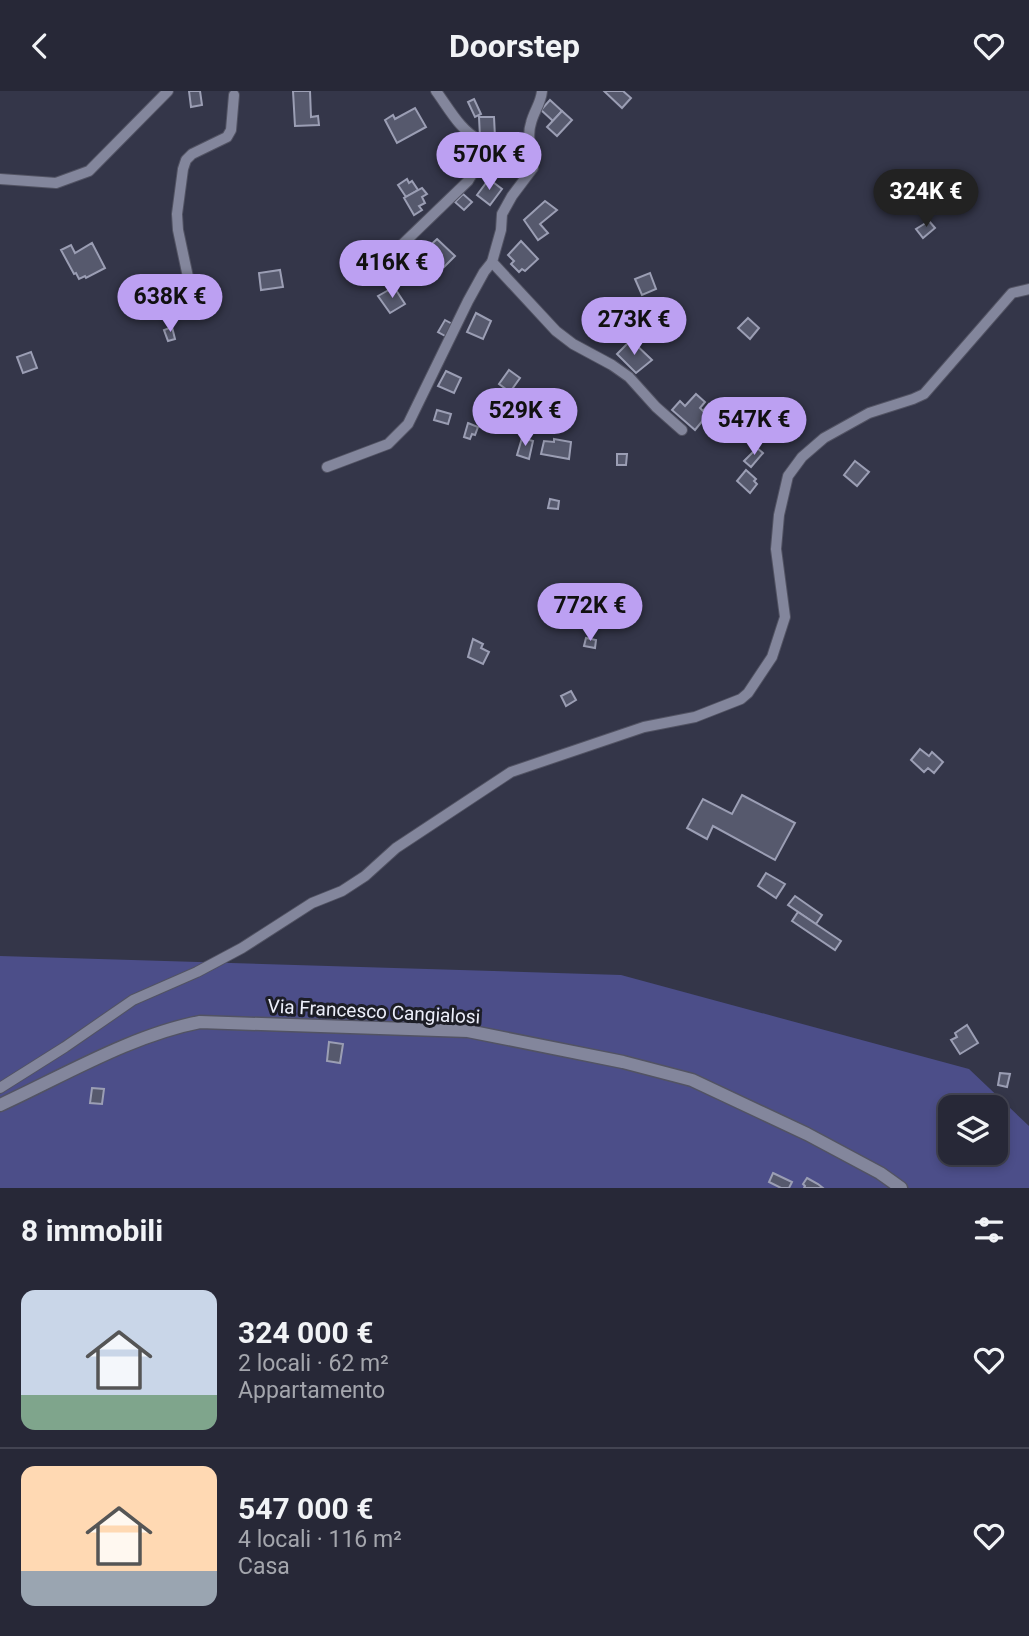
<!DOCTYPE html>
<html lang="it">
<head>
<meta charset="utf-8">
<style>
  body { margin:0; font-family:Roboto,sans-serif; background:#333442; color:#f1f3f6; height:100vh; display:flex; flex-direction:column; font-size:26px; white-space:nowrap }
  * { box-sizing:border-box; margin:0 }
  p { font-size:23px; color:#a4a6ad }
  .icon { flex:none; width:38px; height:38px; fill:none; stroke:currentColor; stroke-width:2; stroke-linecap:round; stroke-linejoin:round }
  .map { position:relative; height:1097px; overflow:hidden }
  .drawer { display:flex; flex-direction:column; background:#272837; flex:1 }
  .drawer>* { flex:none }
  .fabs { position:absolute; left:938px; top:1004px; display:grid; gap:14px }
  .fabs a { display:grid; place-items:center; width:70px; height:70px; border-radius:14px; background:#272837; box-shadow:0 4px 10px #0003,0 0 0 2px #434452; font-size:35px }
  .price { position:absolute; translate:-50% -60px; padding:0 16px; border-radius:24px; background:#bca0f2; color:#111; font-size:23px; line-height:46px; filter:drop-shadow(0 2px 4px #0008) }
  .price::after { content:''; position:absolute; left:50%; top:42px; width:21px; height:16px; margin-left:-10px; background:inherit; clip-path:polygon(0 0,100% 0,50% 100%) }
  .price.current { background:#222; color:#fff }
  ul { padding:0; list-style:none }
  li { display:flex; align-items:center; gap:21px; height:175px; padding:0 21px }
  li+li { border-top:2px solid #434452 }
  li span { display:grid; place-items:center; flex:none; width:196px; height:140px; border-radius:14px; color:#555 }
  li>.icon { margin-inline-start:auto }
  span .icon { width:84px; height:84px; fill:#fffc; stroke-width:1 }
  li b { font-size:30px }
  h2 { display:flex; justify-content:space-between; align-items:center; height:84px; padding:0 21px; font-size:30px }
  header { display:flex; justify-content:space-between; align-items:center; height:91px; padding:0 21px; background:#272837; font-size:32px; font-weight:700 }
  .map>svg:first-child { display:block }
  .green { fill:#4c4e89; fill-rule:evenodd }
  .building { fill:#56596d; stroke:#9b9eb4; stroke-width:2 }
  .lines { fill:none; stroke-linecap:round; stroke-linejoin:round }
  .minor-casing { stroke:#525363; stroke-width:12 }
  .tertiary-casing { stroke:#525363; stroke-width:15 }
  .minor { stroke:#83869c; stroke-width:10 }
  .tertiary { stroke:#83869c; stroke-width:12 }
  .labels { text-anchor:middle; stroke-width:6; stroke-linejoin:round; paint-order:stroke }
  .street-label { font-size:19px; fill:#eceefa; stroke:#1d1e27 }
</style>
</head>
<body>
<header><svg class="icon" aria-label="back" viewBox="0 0 24 24"><path d="M15 5l-7 7 7 7"/></svg>Doorstep<svg class="icon" aria-label="heart" viewBox="0 0 24 24"><path d="M12 20l-8-8c-3-5 5-10 8-4 3-6 11-1 8 4z"/></svg></header>
<div class="map">
<svg width="1029" height="1097" viewBox="0 0 1029 1097">
  <rect width="100%" height="100%" fill="#343649"/>
  <path class="green" d="M0,865l621,19 348,94 60,57v62h-1029zM950,1017h46v45h-46z"/>
  <g class="building">
    <polygon points="189,0 200,0 202,14 191,16"/>
    <polygon points="293,0 310,0 311,26 318,25 319,34 295,35"/>
    <polygon points="604,0 623,0 631,7 622,17"/>
    <polygon points="474,8 481,23 475,26 468,11"/>
    <polygon points="550,9 562,20 553,30 541,19"/>
    <polygon points="415,17 426,36 397,52 385,29 393,24 395,28"/>
    <polygon points="562,20 572,29 557,45 547,36"/>
    <polygon points="479,26 494,26 495,46 480,46"/>
    <polygon points="407,88 409,92 412,90 418,99 406,106 398,94"/>
    <polygon points="489,88 502,98 490,114 477,104"/>
    <polygon points="422,97 427,103 422,106 425,112 419,115 422,119 414,124 404,107"/>
    <polygon points="463,103 472,111 464,119 455,111"/>
    <polygon points="545,110 557,119 540,133 548,142 538,149 524,129"/>
    <polygon points="929,130 935,137 923,147 916,138"/>
    <polygon points="437,148 455,165 444,176 431,163 428,166 421,159 426,158"/>
    <polygon points="521,150 538,168 525,180 522,178 519,181 511,173 514,170 508,164"/>
    <polygon points="92,152 105,177 86,187 85,185 79,188 76,182 74,183 61,159 71,154 75,162"/>
    <polygon points="280,179 283,196 261,199 259,182"/>
    <polygon points="650,182 656,198 642,204 635,188"/>
    <polygon points="394,196 405,213 390,222 378,205"/>
    <polygon points="476,222 491,230 483,248 467,241"/>
    <polygon points="748,227 759,237 750,248 738,237"/>
    <polygon points="445,229 454,234 447,246 438,241"/>
    <polygon points="172,236 175,248 168,250 164,239"/>
    <polygon points="631,249 652,269 636,282 617,263"/>
    <polygon points="31,261 37,277 23,282 17,266"/>
    <polygon points="509,279 520,287 510,301 499,293"/>
    <polygon points="446,280 461,287 454,302 438,295"/>
    <polygon points="696,303 705,311 700,317 703,320 709,313 713,317 695,339 672,319 680,310 685,315"/>
    <polygon points="486,306 502,317 491,332 476,320"/>
    <polygon points="437,319 451,323 448,333 434,329"/>
    <polygon points="468,332 478,336 475,344 472,343 470,348 464,346"/>
    <polygon points="522,347 533,350 529,368 517,364"/>
    <polygon points="554,348 571,351 569,368 541,363 544,350 554,351"/>
    <polygon points="757,357 763,362 751,376 744,370"/>
    <polygon points="617,363 627,363 626,374 617,374"/>
    <polygon points="855,370 869,381 857,395 844,384"/>
    <polygon points="746,379 756,388 754,390 757,393 750,402 737,390"/>
    <polygon points="550,408 559,410 558,418 548,417"/>
    <polygon points="586,547 596,549 595,557 584,555"/>
    <polygon points="473,548 483,553 481,557 489,561 483,573 468,566"/>
    <polygon points="571,600 576,609 566,615 561,605"/>
    <polygon points="920,658 929,665 932,661 943,671 934,682 928,677 924,681 911,669"/>
    <polygon points="742,704 795,732 775,769 713,735 707,748 687,737 703,708 732,723"/>
    <polygon points="766,782 785,793 776,807 758,795"/>
    <polygon points="795,805 822,824 816,833 788,814"/>
    <polygon points="798,821 841,850 835,859 792,830"/>
    <polygon points="967,934 978,952 960,963 951,949 957,946 955,942"/>
    <polygon points="329,951 343,953 340,972 327,970"/>
    <polygon points="1000,982 1010,983 1007,996 998,994"/>
    <polygon points="92,997 104,998 102,1013 90,1012"/>
    <polygon points="773,1082 792,1091 789,1097 781,1097 769,1091"/>
    <polygon points="807,1087 818,1093 823,1097 804,1097 805,1095 803,1093"/>
  </g>
  <g class="lines">
    <g class="minor-casing">
      <g id="minor">
        <path d="M436,0c12,16 25,41 44,49 9,3 38,4 50,6"/>
        <path d="M542,0c-1,12 -8,20 -11,32 -5,15 2,30 2,45l-21,28 -10,18 -1,16 -9,32 64,69 17,13 39,21 17,12 27,30 26,23"/>
        <polyline points="0,88 56,92 89,80 168,0"/>
        <polyline points="383,172 468,90 482,66 486,51"/>
        <polyline points="178,223 188,186 178,139 177,123 183,78 186,69 192,63 227,46 231,39 234,4"/>
        <polyline points="327,376 388,353 408,333 468,210 484,181 492,171"/>
        <polyline points="0,997 65,956 133,909 197,881 242,857 312,812 342,800 365,785 396,757 511,681 644,636 695,626 741,608 748,602 772,566 785,526 776,458 779,424 788,385 802,366 824,347 869,322 913,308 924,303 1012,202 1029,198"/>
      </g>
    </g>
    <g class="tertiary-casing">
      <path id="tertiary" d="M0,1014c63,-29 132,-70 200,-83l268,9 155,31 69,18 115,54 73,39 21,15"/>
    </g>
    <use href="#minor" class="minor"/>
    <use href="#tertiary" class="tertiary"/>
  </g>
  <g class="labels">
    <g class="street-label">
      <text transform="translate(374 920) rotate(3)" y="7">Via Francesco Cangialosi</text>
    </g>
  </g>
</svg>
<div class="fabs">
<a><svg class="icon" aria-label="layers" viewBox="0 0 24 24"><path d="M12 4l9 5-9 5-9-5zM3 14l9 5 9-5"/></svg></a>
</div>
<b class="price" style="left:489px;top:101px">570K €</b>
<b class="price current" style="left:926px;top:138px">324K €</b>
<b class="price" style="left:392px;top:209px">416K €</b>
<b class="price" style="left:170px;top:243px">638K €</b>
<b class="price" style="left:634px;top:266px">273K €</b>
<b class="price" style="left:525px;top:357px">529K €</b>
<b class="price" style="left:754px;top:366px">547K €</b>
<b class="price" style="left:590px;top:552px">772K €</b>
</div>
<section class="drawer">
<h2>8 immobili<svg class="icon" aria-label="filters" viewBox="0 0 24 24"><path d="M4 7h16M4 17h16"/><circle cx="9" cy="7" r="2"/><circle cx="15" cy="17" r="2"/></svg></h2>
<ul>
<li><span style="background:linear-gradient(#c9d6e8 75%,#7fa58c 0)"><svg class="icon" aria-label="home" viewBox="0 0 24 24"><path d="M3 11l9-7 9 7M6 9v11h12V9"/></svg></span><div><b>324 000 €</b><p>2 locali · 62 m²</p><p>Appartamento</p></div><svg class="icon" aria-label="heart" viewBox="0 0 24 24"><path d="M12 20l-8-8c-3-5 5-10 8-4 3-6 11-1 8 4z"/></svg></li>
<li><span style="background:linear-gradient(#ffd9b3 75%,#9aa5b1 0)"><svg class="icon" aria-label="home" viewBox="0 0 24 24"><path d="M3 11l9-7 9 7M6 9v11h12V9"/></svg></span><div><b>547 000 €</b><p>4 locali · 116 m²</p><p>Casa</p></div><svg class="icon" aria-label="heart" viewBox="0 0 24 24"><path d="M12 20l-8-8c-3-5 5-10 8-4 3-6 11-1 8 4z"/></svg></li>
</ul>
</section>
</body>
</html>
